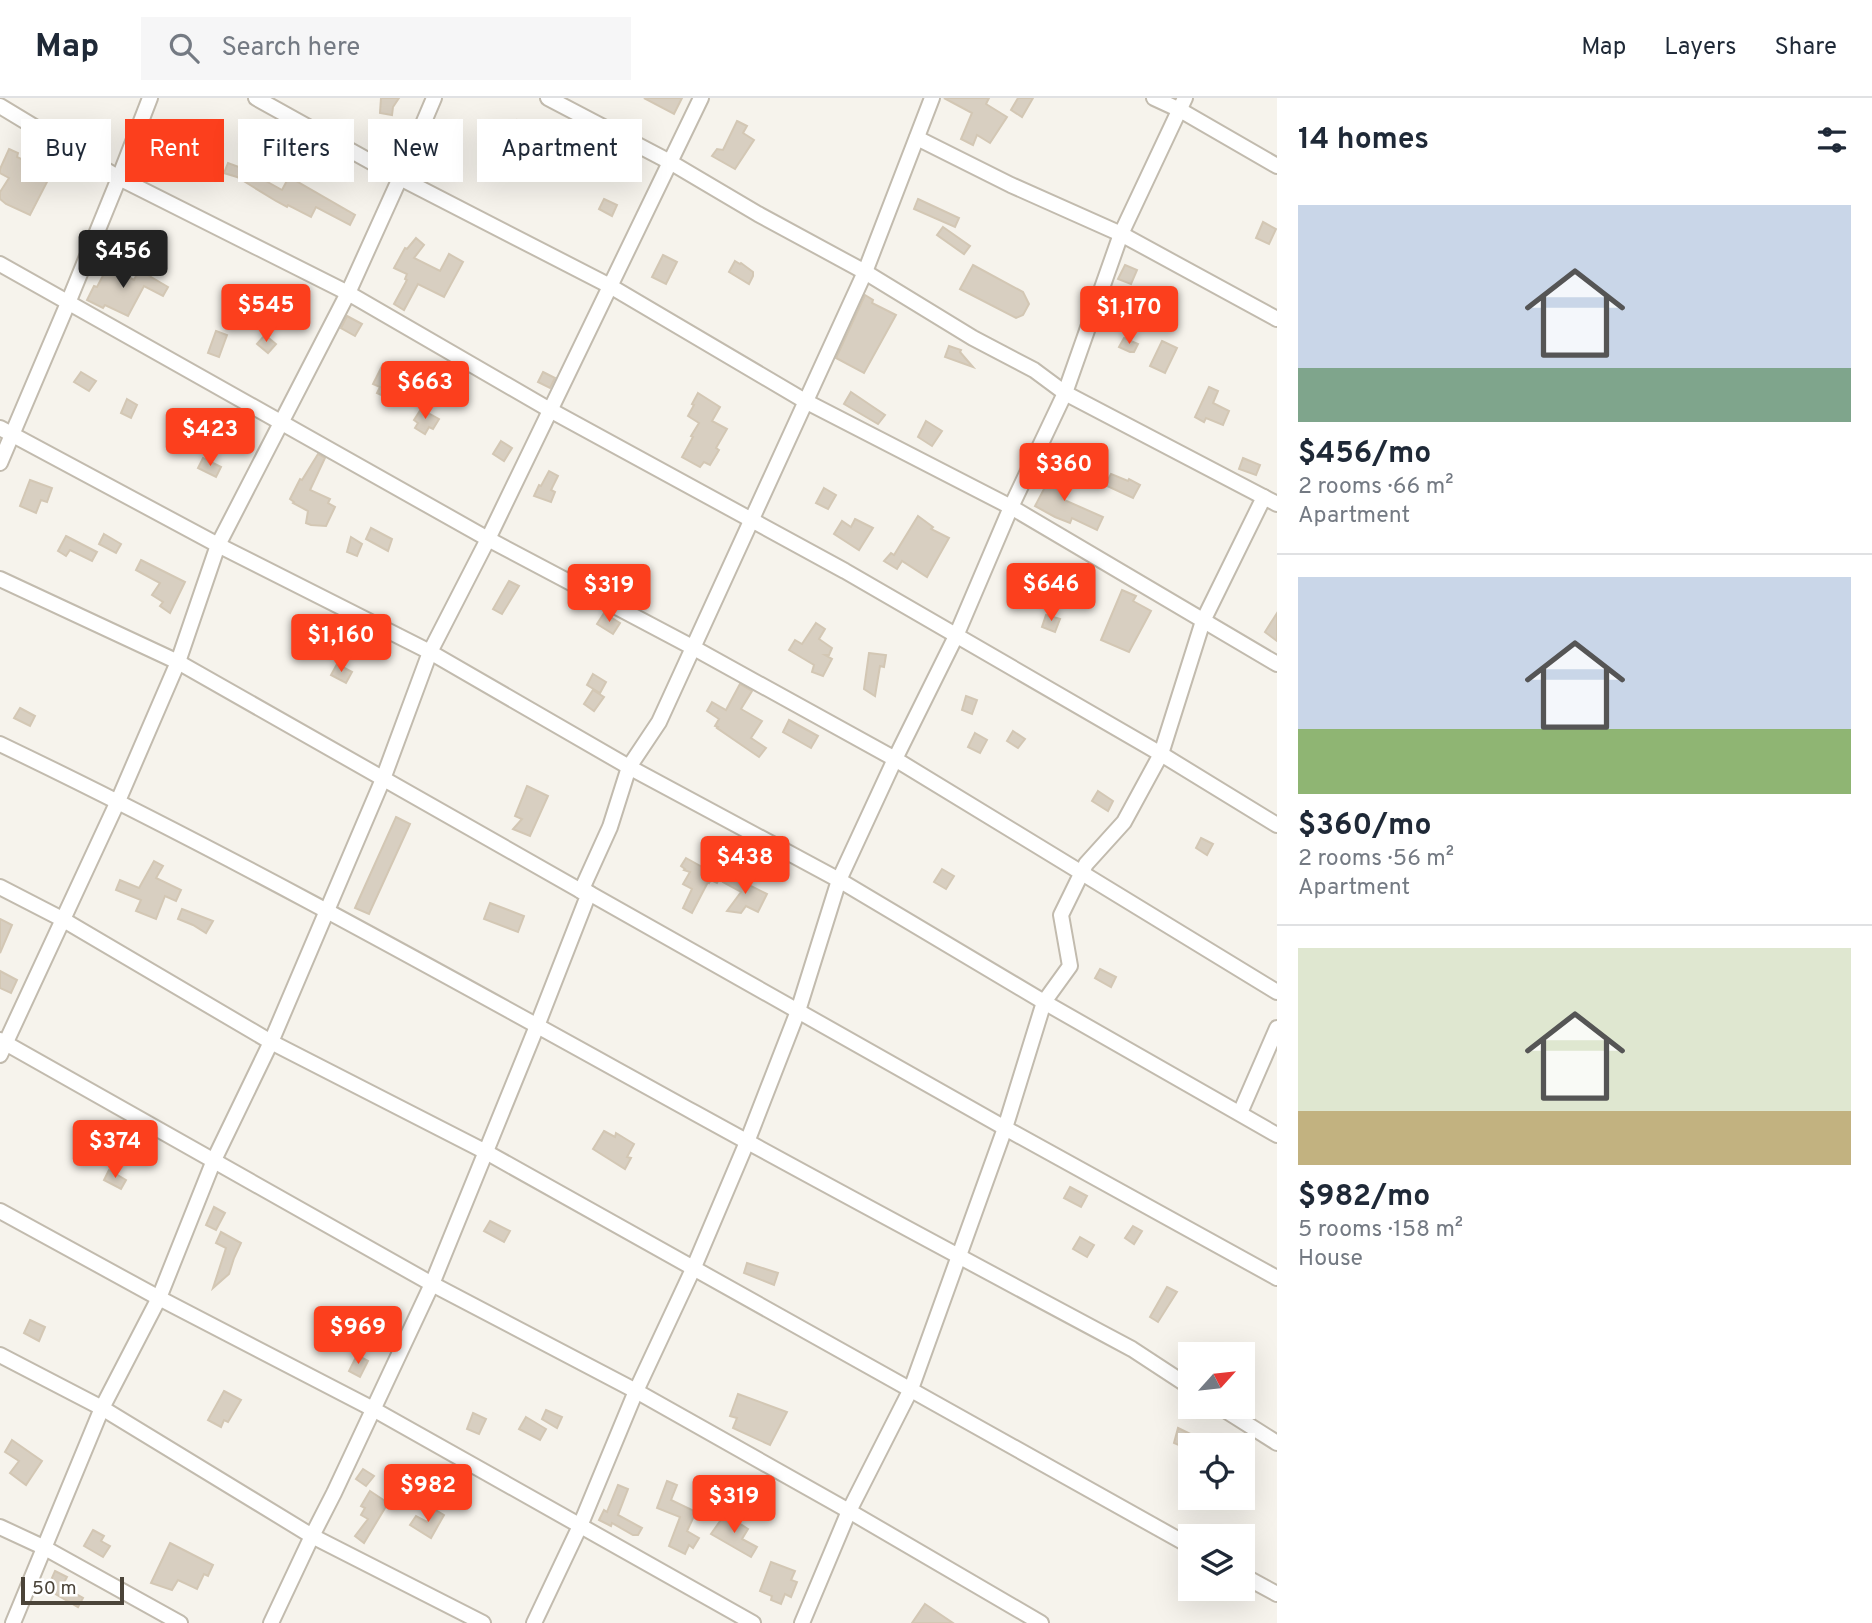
<!DOCTYPE html>
<html lang="en">
<head>
<meta charset="utf-8">
<style>
  body { margin:0; font-family:Overpass,sans-serif; background:#f6f6f7; color:#1f2937; height:100vh; display:flex; flex-direction:column; font-size:26px; white-space:nowrap }
  * { box-sizing:border-box; margin:0 }
  p { font-size:23px; color:#747a83 }
  .icon { flex:none; width:38px; height:38px; fill:none; stroke:currentColor; stroke-width:2; stroke-linecap:round; stroke-linejoin:round }
  .map { position:relative; flex:1; overflow:hidden }
  .side { display:flex; flex-direction:column; background:#fff; width:595px }
  .side>* { flex:none }
  .guide { position:absolute; left:21px; top:21px; width:665px; height:63px; display:flex; gap:14px }
  .needle { width:46px; rotate:63deg }
  .tools { position:absolute; left:1178px; top:1244px; display:grid; gap:14px }
  .tools a { display:grid; place-items:center; width:77px; height:77px; border-radius:0px; background:#fff; box-shadow:0 7px 28px #0002; font-size:35px }
  .scale { position:absolute; left:21px; bottom:18px; width:103px; box-sizing:border-box; padding-left:7px; border:4px solid #4b4439; border-top:0; font-size:19px; line-height:24px; white-space:nowrap; color:#4b4439; -webkit-text-stroke:5px #fff; paint-order:stroke }
  .price { position:absolute; translate:-50% -60px; padding:0 16px; border-radius:7px; background:#fc3f1d; color:#fff; font-size:23px; line-height:46px; filter:drop-shadow(0 2px 4px #0008) }
  .price::after { content:''; position:absolute; left:50%; top:42px; width:21px; height:16px; margin-left:-10px; background:inherit; clip-path:polygon(0 0,100% 0,50% 100%) }
  .price.active { background:#222; color:#fff }
  ul { padding:0; list-style:none }
  li { display:grid; align-content:center; gap:14px; height:371px; padding:0 21px }
  li+li { border-top:2px solid #e0e1e3 }
  li span { display:grid; place-items:center; height:217px; border-radius:0px; color:#555 }
  li>.icon { margin-inline-start:auto }
  span .icon { width:126px; height:126px; fill:#fffc; stroke-width:1 }
  li b { font-size:30px }
  h2 { display:flex; justify-content:space-between; align-items:center; height:84px; padding:0 21px; font-size:30px }
  .chip { padding:0 24px; border-radius:0px; background:#fff; box-shadow:0 7px 28px #0002; font-size:24px; line-height:63px }
  .chip.active { background:#fc3f1d; color:#fff }
  header { display:flex; align-items:center; gap:42px; box-sizing:border-box; height:98px; padding:0 35px; background:#fff; border-bottom:2px solid #e0e1e3 }
  header strong { font-size:33px }
  nav { display:flex; gap:38px; margin-inline-start:auto; font-size:24px }
  .search { width:490px; height:63px; background:#f6f6f7; display:flex; align-items:center; gap:18px; box-sizing:border-box; padding:0 24px; border-radius:0px; color:#747a83; font-size:26px }
  main { display:flex; flex:1; min-height:0 }
  .map>svg:first-child { display:block }
  .building { fill:#d8cfc1; stroke:#d3c7b4; stroke-width:2 }
  .lines { fill:none; stroke-linecap:round; stroke-linejoin:round }
  .minor-casing { stroke:#c2bbae; stroke-width:18 }
  .minor { stroke:#fff; stroke-width:14 }
</style>
</head>
<body>
<header>
<strong>Map</strong>
<div class="search"><svg class="icon" aria-label="search" viewBox="0 0 24 24"><circle cx="10" cy="10" r="6"/><path d="M15 15l6 6"/></svg>Search here</div>
<nav><a>Map</a><a>Layers</a><a>Share</a></nav>
</header>
<main>
<div class="map">
<svg width="1277" height="1525" viewBox="0 0 1277 1525">
  <rect width="100%" height="100%" fill="#f6f3ec"/>
  <g class="building">
    <polygon points="381,0 399,0 393,9 392,17 380,15"/>
    <polygon points="644,0 682,0 674,16"/>
    <polygon points="944,0 989,0 986,6 1007,19 990,45 977,37 973,47 961,41 972,15"/>
    <polygon points="1018,0 1033,0 1022,19 1011,12"/>
    <polygon points="517,22 528,28 519,46 508,40"/>
    <polygon points="737,23 747,28 743,35 754,42 735,71 712,58 717,51 723,52"/>
    <polygon points="9,51 18,55 17,59 49,75 47,84 30,117 6,106 0,101 0,94 9,80 0,75 0,71"/>
    <polygon points="184,58 195,65 186,79 176,72"/>
    <polygon points="250,59 260,64 255,77 282,92 289,79 355,117 350,127 316,109 311,119 288,107 287,109 276,103 237,79 224,75 228,65 244,71"/>
    <polygon points="604,101 617,107 612,118 599,111"/>
    <polygon points="918,101 959,120 955,129 914,111"/>
    <polygon points="1263,124 1276,131 1269,146 1256,140"/>
    <polygon points="943,129 970,148 964,156 937,137"/>
    <polygon points="416,140 424,147 414,160 440,173 449,156 463,164 444,199 418,186 404,212 394,206 407,182 405,181 407,176 394,170 405,150 407,151"/>
    <polygon points="663,157 677,164 666,186 652,179"/>
    <polygon points="735,163 740,166 741,165 753,174 753,178 749,186 729,174"/>
    <polygon points="973,167 1023,194 1029,206 1023,217 1016,220 960,191"/>
    <polygon points="1125,167 1137,172 1131,186 1118,181"/>
    <polygon points="108,168 134,182 139,172 168,189 163,198 144,188 128,218 105,207 103,210 87,202 94,188 97,189"/>
    <polygon points="865,197 873,202 872,205 896,217 864,275 836,260"/>
    <polygon points="347,218 362,226 355,238 341,230"/>
    <polygon points="216,233 227,237 219,259 208,255"/>
    <polygon points="265,237 276,246 268,255 257,246"/>
    <polygon points="1124,240 1138,246 1134,254 1130,254 1119,249"/>
    <polygon points="1162,243 1177,250 1165,275 1150,268"/>
    <polygon points="949,248 961,252 960,254 973,269 945,259"/>
    <polygon points="383,266 408,279 396,304 377,295 380,289 373,286"/>
    <polygon points="81,274 96,283 89,293 74,284"/>
    <polygon points="543,274 555,280 550,290 538,284"/>
    <polygon points="1209,289 1218,293 1213,305 1229,313 1223,327 1206,320 1204,324 1195,319"/>
    <polygon points="851,294 885,317 878,326 844,306"/>
    <polygon points="698,295 720,309 712,323 727,331 716,350 719,352 710,367 704,364 700,369 682,359 693,339 691,338 699,325 688,318 694,307 692,306"/>
    <polygon points="127,301 137,307 131,320 121,315"/>
    <polygon points="421,311 439,321 433,331 429,329 425,336 415,330 418,325 414,322"/>
    <polygon points="926,323 942,333 932,348 918,339"/>
    <polygon points="501,343 512,350 504,363 493,356"/>
    <polygon points="318,356 325,360 310,392 330,401 328,405 335,409 326,428 311,427 306,425 308,413 293,405 294,404 290,401 300,381 302,382"/>
    <polygon points="203,360 221,369 216,379 198,370"/>
    <polygon points="1243,360 1260,367 1256,377 1239,371"/>
    <polygon points="1054,372 1072,382 1062,401 1103,419 1097,432 1072,420 1070,425 1055,419 1035,408"/>
    <polygon points="549,373 558,378 551,392 555,394 551,404 534,398 539,387 541,388"/>
    <polygon points="1111,376 1128,383 1129,381 1140,387 1133,400 1105,387"/>
    <polygon points="30,382 52,390 47,404 41,402 36,415 20,408"/>
    <polygon points="824,390 836,397 828,411 816,405"/>
    <polygon points="918,418 933,429 931,431 949,440 927,479 902,463 897,471 884,463 891,455 894,457"/>
    <polygon points="855,421 873,430 859,452 834,436 842,423 851,429"/>
    <polygon points="371,430 392,441 388,453 366,441"/>
    <polygon points="104,436 121,446 116,455 99,446"/>
    <polygon points="66,438 97,454 92,463 70,452 66,458 58,453"/>
    <polygon points="351,439 362,446 357,458 347,454"/>
    <polygon points="141,462 185,484 170,515 160,508 163,504 152,497 160,485 136,472"/>
    <polygon points="509,483 519,488 502,516 493,511"/>
    <polygon points="1122,492 1136,498 1133,503 1151,513 1129,554 1101,542"/>
    <polygon points="604,515 620,525 613,536 597,526"/>
    <polygon points="1277,515 1277,543 1265,534"/>
    <polygon points="1046,517 1060,521 1055,534 1042,529"/>
    <polygon points="326,523 345,534 337,548 318,538"/>
    <polygon points="816,525 825,531 819,541 832,550 829,557 825,557 832,561 823,578 812,574 814,567 789,552 795,542 802,546"/>
    <polygon points="869,555 886,557 884,569 880,568 875,598 864,591"/>
    <polygon points="337,566 352,574 346,585 331,577"/>
    <polygon points="593,576 606,584 600,595 587,587"/>
    <polygon points="740,586 752,593 741,611 762,623 751,640 766,650 759,659 717,630 718,629 715,628 719,621 707,613 712,604 726,612"/>
    <polygon points="593,592 604,599 594,613 584,606"/>
    <polygon points="966,598 977,602 972,616 962,612"/>
    <polygon points="20,610 35,618 30,628 14,620"/>
    <polygon points="789,622 818,638 811,650 783,634"/>
    <polygon points="1013,633 1025,641 1018,650 1007,643"/>
    <polygon points="975,635 987,642 980,655 968,649"/>
    <polygon points="527,688 548,698 530,738 513,731 522,721 515,718"/>
    <polygon points="1098,693 1113,703 1108,713 1092,703"/>
    <polygon points="396,719 410,726 369,816 355,810"/>
    <polygon points="1201,740 1213,746 1207,757 1196,750"/>
    <polygon points="686,760 720,779 717,785 711,782 709,785 708,784 692,815 683,810 692,791 683,786 690,774 684,772 685,771 681,768"/>
    <polygon points="154,763 163,768 156,780 181,792 176,803 165,798 156,821 136,813 141,802 116,792 120,782 139,790"/>
    <polygon points="942,771 954,778 946,791 934,784"/>
    <polygon points="727,776 767,796 758,814 746,808 741,815 727,813 741,794 723,784"/>
    <polygon points="490,805 524,818 518,834 484,821"/>
    <polygon points="182,811 213,823 206,835 193,827 178,821"/>
    <polygon points="0,821 12,827 0,855"/>
    <polygon points="1100,871 1116,879 1111,889 1095,880"/>
    <polygon points="0,873 17,882 11,895 0,890"/>
    <polygon points="604,1033 615,1039 616,1035 634,1046 627,1059 631,1060 625,1071 593,1051"/>
    <polygon points="109,1072 126,1082 121,1091 104,1082"/>
    <polygon points="1070,1089 1087,1098 1081,1109 1064,1100"/>
    <polygon points="214,1109 225,1115 216,1132 206,1127"/>
    <polygon points="490,1123 510,1133 504,1144 484,1133"/>
    <polygon points="1133,1128 1142,1133 1134,1146 1125,1140"/>
    <polygon points="221,1134 241,1145 234,1160 229,1176 213,1190 226,1150 216,1145"/>
    <polygon points="1080,1139 1094,1147 1087,1159 1073,1151"/>
    <polygon points="747,1165 778,1175 774,1187 744,1175"/>
    <polygon points="1167,1189 1177,1194 1158,1224 1150,1219"/>
    <polygon points="30,1222 45,1229 39,1243 24,1235"/>
    <polygon points="357,1257 368,1263 360,1279 349,1273"/>
    <polygon points="224,1293 241,1302 228,1324 224,1322 221,1329 208,1322"/>
    <polygon points="738,1296 787,1314 770,1347 733,1330 737,1320 730,1318"/>
    <polygon points="546,1312 562,1319 557,1330 542,1321"/>
    <polygon points="473,1315 486,1321 479,1336 467,1331"/>
    <polygon points="526,1319 546,1331 540,1342 519,1331"/>
    <polygon points="1178,1330 1215,1348 1190,1348 1190,1352 1174,1345"/>
    <polygon points="12,1342 42,1363 26,1387 10,1375 19,1363 5,1354"/>
    <polygon points="363,1371 374,1378 366,1388 356,1381"/>
    <polygon points="667,1383 677,1387 671,1402 696,1414 687,1433 699,1440 693,1450 689,1447 685,1456 669,1448 680,1419 657,1410"/>
    <polygon points="618,1387 628,1391 618,1417 642,1430 638,1437 633,1437 612,1425 611,1428 599,1422 604,1412 607,1414"/>
    <polygon points="370,1393 388,1405 364,1445 355,1438 368,1421 361,1417 365,1410 361,1408"/>
    <polygon points="434,1411 444,1417 431,1440 410,1427 416,1418 427,1424"/>
    <polygon points="725,1416 748,1431 742,1441 757,1449 751,1459 711,1436"/>
    <polygon points="93,1432 104,1438 101,1443 110,1448 103,1459 84,1448"/>
    <polygon points="170,1445 213,1467 208,1478 204,1476 197,1491 178,1482 172,1492 151,1485"/>
    <polygon points="771,1464 795,1473 791,1482 797,1484 791,1499 785,1496 781,1506 771,1502 772,1498 760,1493"/>
    <polygon points="55,1473 67,1479 62,1488 83,1500 78,1509 47,1491"/>
    <polygon points="925,1506 953,1525 912,1525"/>
  </g>
  <g class="lines">
    <g class="minor-casing">
      <g id="minor">
        <polyline points="256,0 400,80 610,188 805,303 1011,409 1277,566"/>
        <polyline points="548,0 670,64 758,116 865,174 973,240 1034,272 1065,295 1277,406"/>
        <polyline points="1154,0 1180,12 1277,68"/>
        <polyline points="0,8 119,80 348,195 550,312 845,473 1161,656 1277,727"/>
        <polyline points="917,40 1011,87 1121,136 1277,221"/>
        <polyline points="0,166 488,441 694,550 895,661 1277,894"/>
        <polyline points="0,330 218,447 430,554 629,669 839,782 1044,904 1277,1037"/>
        <polyline points="0,365 68,205 119,80 150,0"/>
        <polyline points="0,481 178,564 581,793 589,795 1005,1030 1277,1180"/>
        <path d="M0,646c236,113 465,242 695,369 145,80 291,158 437,236l58,38"/>
        <polyline points="0,789 62,821 271,944 486,1054 1190,1448"/>
        <polyline points="581,793 610,729 629,669 659,624 865,174 932,0"/>
        <polyline points="0,942 432,1186 636,1293 849,1413 1041,1525"/>
        <polyline points="0,957 118,703 178,564 218,447 348,195 400,80 434,0"/>
        <polyline points="1240,1015 1277,930"/>
        <polyline points="0,1113 159,1200 373,1311 753,1525"/>
        <polyline points="0,1257 102,1310 312,1438 483,1525"/>
        <polyline points="1220,1309 1277,1345"/>
        <polyline points="0,1429 43,1449 180,1525"/>
        <polyline points="1242,1477 1277,1496"/>
        <polyline points="13,1525 102,1310 159,1200 214,1062 271,944 383,681 430,554 488,441 701,0"/>
        <polyline points="271,1525 312,1438 334,1395 432,1186 537,928 589,795"/>
        <polyline points="534,1525 580,1428 636,1293 694,1169 747,1044 798,913 839,782 895,661 956,538 1011,409 1065,295 1121,136 1185,0"/>
        <polyline points="802,1525 849,1413 911,1291 1005,1030 1044,904 1070,868 1061,817 1086,766 1124,724 1161,656 1203,523 1264,399"/>
      </g>
    </g>
    <use href="#minor" class="minor"/>
  </g>
</svg>
<div class="tools">
<a><svg class="needle" viewBox="-14 -14 28 28"><path d="M0-13l5 13h-10z" fill="#e53935"/><path d="M0 13l5-13h-10z" fill="#747a83"/></svg></a>
<a><svg class="icon" aria-label="locate" viewBox="0 0 24 24"><circle cx="12" cy="12" r="6"/><path d="M12 2v4M12 18v4M2 12h4M18 12h4"/></svg></a>
<a><svg class="icon" aria-label="layers" viewBox="0 0 24 24"><path d="M12 4l9 5-9 5-9-5zM3 14l9 5 9-5"/></svg></a>
</div>
<div class="scale">50 m</div>
<b class="price active" style="left:123px;top:192px">$456</b>
<b class="price" style="left:266px;top:246px">$545</b>
<b class="price" style="left:1129px;top:248px">$1,170</b>
<b class="price" style="left:425px;top:323px">$663</b>
<b class="price" style="left:210px;top:370px">$423</b>
<b class="price" style="left:1064px;top:405px">$360</b>
<b class="price" style="left:1051px;top:525px">$646</b>
<b class="price" style="left:609px;top:526px">$319</b>
<b class="price" style="left:341px;top:576px">$1,160</b>
<b class="price" style="left:745px;top:798px">$438</b>
<b class="price" style="left:115px;top:1082px">$374</b>
<b class="price" style="left:358px;top:1268px">$969</b>
<b class="price" style="left:428px;top:1426px">$982</b>
<b class="price" style="left:734px;top:1437px">$319</b>
<div class="guide">
<a class="chip">Buy</a>
<a class="chip active">Rent</a>
<a class="chip">Filters</a>
<a class="chip">New</a>
<a class="chip">Apartment</a>
</div>
</div>
<section class="side">
<h2>14 homes<svg class="icon" aria-label="filters" viewBox="0 0 24 24"><path d="M4 7h16M4 17h16"/><circle cx="9" cy="7" r="2"/><circle cx="15" cy="17" r="2"/></svg></h2>
<ul>
<li><span style="background:linear-gradient(#c9d6e8 75%,#7fa58c 0)"><svg class="icon" aria-label="home" viewBox="0 0 24 24"><path d="M3 11l9-7 9 7M6 9v11h12V9"/></svg></span><div><b>$456/mo</b><p>2 rooms · 66 m²</p><p>Apartment</p></div></li>
<li><span style="background:linear-gradient(#c9d6e8 70%,#8fb573 0)"><svg class="icon" aria-label="home" viewBox="0 0 24 24"><path d="M3 11l9-7 9 7M6 9v11h12V9"/></svg></span><div><b>$360/mo</b><p>2 rooms · 56 m²</p><p>Apartment</p></div></li>
<li><span style="background:linear-gradient(#dfe7d0 75%,#c2b280 0)"><svg class="icon" aria-label="home" viewBox="0 0 24 24"><path d="M3 11l9-7 9 7M6 9v11h12V9"/></svg></span><div><b>$982/mo</b><p>5 rooms · 158 m²</p><p>House</p></div></li>
</ul>
</section>
</main>
</body>
</html>
